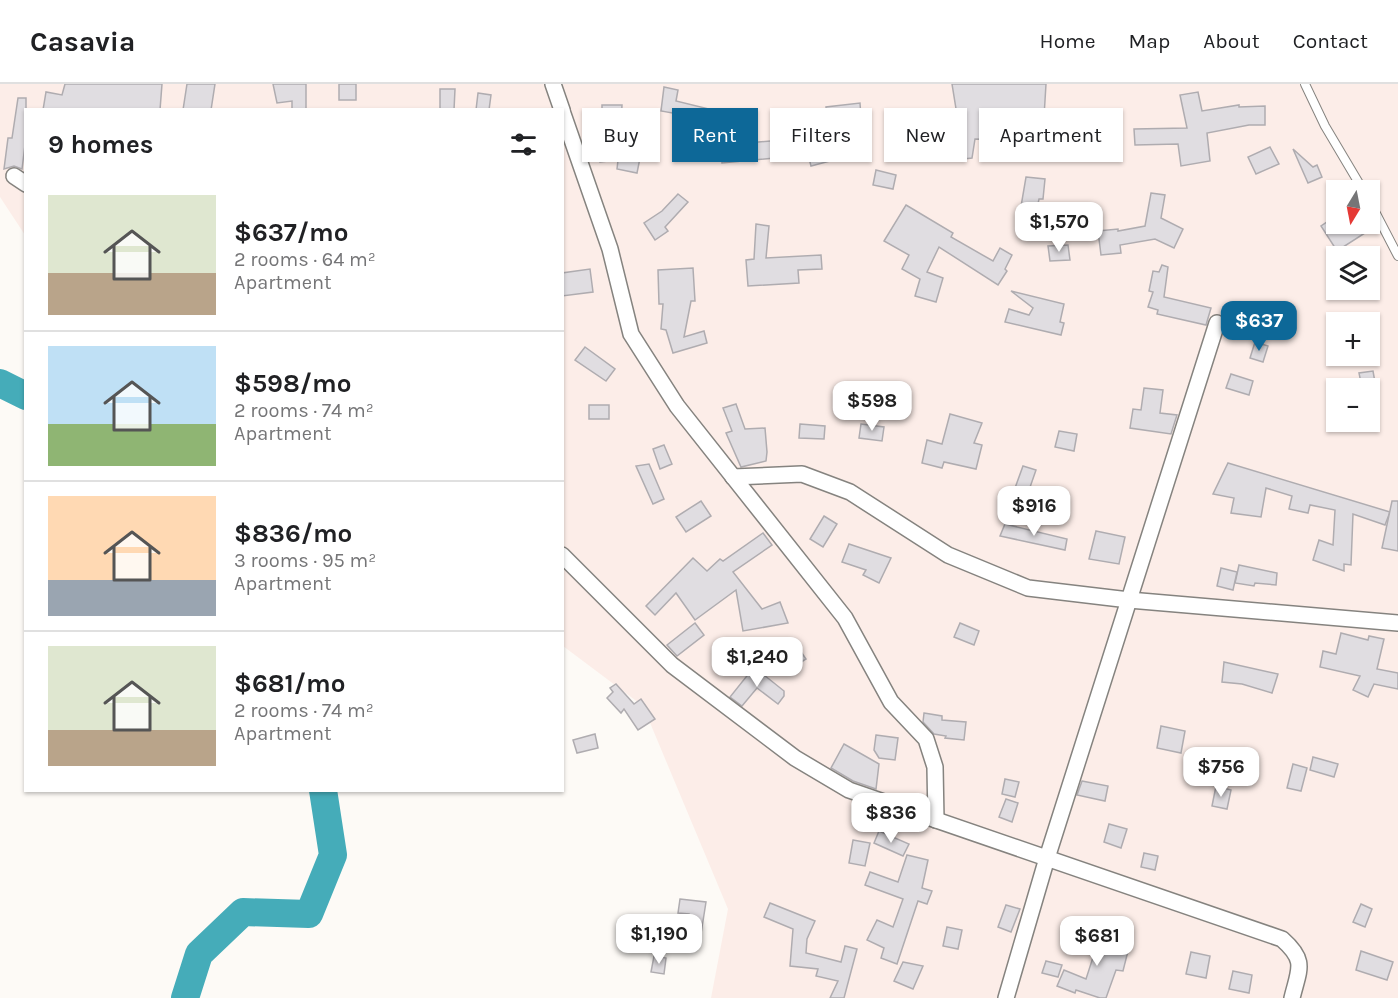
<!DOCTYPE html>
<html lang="en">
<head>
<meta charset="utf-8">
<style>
  body { margin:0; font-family:Karla,sans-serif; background:#f6f6f6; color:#202124; height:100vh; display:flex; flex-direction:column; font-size:22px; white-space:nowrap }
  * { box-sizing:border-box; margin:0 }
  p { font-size:20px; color:#757577 }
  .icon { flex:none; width:33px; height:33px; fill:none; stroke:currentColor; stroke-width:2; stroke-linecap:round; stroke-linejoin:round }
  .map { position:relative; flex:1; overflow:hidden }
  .side { position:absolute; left:24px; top:24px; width:540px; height:684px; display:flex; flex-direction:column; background:#fff; border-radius:0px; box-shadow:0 2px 4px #0004 }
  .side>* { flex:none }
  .hud { position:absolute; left:582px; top:24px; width:570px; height:54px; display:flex; gap:12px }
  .needle { width:39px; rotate:190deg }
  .fabs { position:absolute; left:1326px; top:96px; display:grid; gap:12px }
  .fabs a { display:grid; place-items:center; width:54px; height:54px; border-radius:0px; background:#fff; box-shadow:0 2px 4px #0004; font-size:30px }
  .price { position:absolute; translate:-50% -51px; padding:0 14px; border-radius:12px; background:#fff; color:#222; font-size:20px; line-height:39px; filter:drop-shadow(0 2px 3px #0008) }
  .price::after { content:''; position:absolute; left:50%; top:36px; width:18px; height:14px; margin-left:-9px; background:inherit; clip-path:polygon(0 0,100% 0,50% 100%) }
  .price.current { background:#0d6898; color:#fff }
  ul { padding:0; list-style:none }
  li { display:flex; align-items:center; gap:18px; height:150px; padding:0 24px }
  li+li { border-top:2px solid #e0e0e0 }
  li span { display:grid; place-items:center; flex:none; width:168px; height:120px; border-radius:0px; color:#555 }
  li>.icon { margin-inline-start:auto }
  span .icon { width:72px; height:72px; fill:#fffc; stroke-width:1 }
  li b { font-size:26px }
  h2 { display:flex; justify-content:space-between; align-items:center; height:72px; padding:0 24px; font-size:26px }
  .chip { padding:0 21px; border-radius:0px; background:#fff; box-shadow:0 2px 4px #0004; font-size:21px; line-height:54px }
  .chip.current { background:#0d6898; color:#fff }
  header { display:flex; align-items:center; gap:36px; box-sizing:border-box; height:84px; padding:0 30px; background:#fff; border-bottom:2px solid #e0e0e0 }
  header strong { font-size:28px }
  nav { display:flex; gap:33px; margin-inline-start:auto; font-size:21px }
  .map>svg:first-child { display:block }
  .industrial { fill:#fcede8; fill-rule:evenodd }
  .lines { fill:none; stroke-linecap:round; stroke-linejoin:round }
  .river { stroke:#45acb9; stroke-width:28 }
  .building { fill:#e0dde1; stroke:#afacb0; stroke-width:1.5 }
  .service-casing { stroke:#85837f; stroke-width:10 }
  .minor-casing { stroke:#85837f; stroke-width:18 }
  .service { stroke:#fff; stroke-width:8 }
  .minor { stroke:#fff; stroke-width:15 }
</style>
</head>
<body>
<header>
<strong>Casavia</strong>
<nav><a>Home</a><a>Map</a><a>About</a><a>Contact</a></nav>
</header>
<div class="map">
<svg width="1398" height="914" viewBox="0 0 1398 914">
  <rect width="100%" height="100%" fill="#fdfaf6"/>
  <path class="industrial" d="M0,0h1398v914h-687l17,-89 -85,-203 -80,-60 -1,-536h-536l-1,125 -25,-38zM1336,106h34v34h-34zM1336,172h34v34h-34zM1336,238h34v34h-34zM1336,304h34v34h-34z"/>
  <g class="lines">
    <g class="river">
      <polyline points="0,299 26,312"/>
      <polyline points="185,914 199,870 243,828 309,830 333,771 323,706"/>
    </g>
  </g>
  <g class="building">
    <polygon points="65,0 162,0 160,26 43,26 46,8 62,11"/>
    <polygon points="187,0 215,0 211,26 183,26"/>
    <polygon points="273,0 306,0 306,26 292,26 292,17 277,19"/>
    <rect x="339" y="0" width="17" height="16"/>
    <polygon points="952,0 1046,0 1044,33 1015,31 1014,56 975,55 972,74 955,76 963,37 958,37"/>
    <polygon points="664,3 678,6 676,17 713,26 711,36 661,27"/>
    <polygon points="440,5 455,5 454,26 440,26"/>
    <polygon points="1198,8 1202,27 1239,21 1239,23 1265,22 1265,41 1249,41 1207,49 1210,77 1181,82 1178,60 1135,61 1134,45 1187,44 1180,11"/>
    <polygon points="478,9 491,11 489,26 476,26"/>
    <polygon points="18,14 26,14 26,53 22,85 14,82 4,85 8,54 12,54"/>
    <polygon points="860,19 861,33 848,34 850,53 829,55 826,23"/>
    <polygon points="602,21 622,21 621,40 602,40"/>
    <polygon points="735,51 736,60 782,56 785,73 722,79 720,52"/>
    <polygon points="611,52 612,62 650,71 650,73 640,74 637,89 617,85 618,76 600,78 598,53"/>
    <polygon points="804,55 824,56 830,77 811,82"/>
    <polygon points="1270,63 1279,80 1256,90 1248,73"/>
    <polygon points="1293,65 1313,83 1317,81 1322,93 1308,99"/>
    <polygon points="876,86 896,91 893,105 873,101"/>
    <polygon points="1026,93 1045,95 1043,115 1039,115 1033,143 1018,140"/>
    <polygon points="1151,109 1165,111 1161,134 1183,145 1174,164 1155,155 1120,161 1121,169 1101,171 1098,147 1118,145 1118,147 1145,142"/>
    <polygon points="678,110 688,118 665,143 668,147 655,156 644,139 662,127"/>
    <polygon points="906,121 953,149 951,153 993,177 1000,164 1012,171 1005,185 1007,187 998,201 939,163 927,188 943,194 936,218 915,212 920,195 902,185 909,171 884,157"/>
    <polygon points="1336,132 1336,140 1360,140 1365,149 1337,167 1321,142"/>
    <polygon points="756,140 769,142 766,174 821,171 822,185 798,186 799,199 748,202 746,176 754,175"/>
    <polygon points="1068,161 1070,176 1050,177 1048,162"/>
    <polygon points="1162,181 1168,183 1164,213 1211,224 1206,241 1157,230 1158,226 1148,223 1153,208 1149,207 1153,187 1159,188"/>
    <polygon points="693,184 695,217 691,217 684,253 704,247 707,259 673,269 666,246 661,245 663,220 659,220 658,186"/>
    <polygon points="590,185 593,208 562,212 562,189"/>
    <polygon points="1011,207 1064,220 1060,238 1064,239 1061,251 1005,238 1009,225 1029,231 1033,224"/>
    <polygon points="1255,258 1268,262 1263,278 1250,274"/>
    <polygon points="585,263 615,285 606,297 575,276"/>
    <polygon points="1373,287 1376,304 1362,304 1359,289"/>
    <polygon points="1231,290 1253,297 1249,311 1226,304"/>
    <polygon points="1144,304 1163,306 1160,329 1177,331 1171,350 1130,344 1133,325 1141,326"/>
    <polygon points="736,320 745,345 765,344 767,368 766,377 741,383 726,349 732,347 723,324"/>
    <rect x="589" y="321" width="20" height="14"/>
    <polygon points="950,330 982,339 974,359 982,361 976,385 944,378 942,384 922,379 927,356 942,360"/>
    <polygon points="800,340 825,342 824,355 799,354"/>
    <polygon points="861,340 884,343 882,357 859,354"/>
    <polygon points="1059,347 1077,350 1074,367 1055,363"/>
    <polygon points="664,361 672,380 660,385 653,365"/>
    <polygon points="1228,379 1390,428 1385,441 1353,430 1351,481 1344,480 1344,487 1313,476 1319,456 1333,461 1335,426 1310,421 1308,429 1289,425 1292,412 1266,404 1261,433 1231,429 1234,414 1213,410"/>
    <polygon points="649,380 664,415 653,420 636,382"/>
    <polygon points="1023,382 1036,386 1028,409 1015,404"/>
    <polygon points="701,417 711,432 686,448 676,433"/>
    <polygon points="1392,417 1398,417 1398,467 1382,464"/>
    <polygon points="824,432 837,440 823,463 810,455"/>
    <polygon points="1005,440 1067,455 1065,466 1000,452"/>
    <polygon points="1096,447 1125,453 1119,480 1089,475"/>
    <polygon points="763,449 772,461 733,488 762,525 780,518 788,539 743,547 736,506 695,536 676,509 655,531 646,522 693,474 707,487 720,475 723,477"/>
    <polygon points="849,460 891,474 879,499 863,491 866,486 842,478"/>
    <polygon points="1239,481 1277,489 1276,501 1255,499 1254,502 1235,499"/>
    <polygon points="1221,484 1237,488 1233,506 1217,502"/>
    <polygon points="695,539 704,551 677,572 667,561"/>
    <polygon points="960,539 979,547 974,561 954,553"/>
    <polygon points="1341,549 1368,556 1369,552 1384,555 1377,585 1398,589 1398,605 1374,600 1368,613 1353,606 1360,592 1320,583 1323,567 1336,570"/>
    <polygon points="795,559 806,575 795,582 784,567"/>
    <polygon points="1224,578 1278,590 1272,609 1242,600 1222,598"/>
    <polygon points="754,583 784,607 784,612 778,620 757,604 742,622 730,613"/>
    <polygon points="616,600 634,620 641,615 655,635 638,646 624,625 621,629 607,614 613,608 610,604"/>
    <polygon points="924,629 942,632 942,636 966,638 964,656 945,654 946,652 934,650 923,638"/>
    <polygon points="1161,642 1185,647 1181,669 1157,664"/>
    <polygon points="595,650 598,664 577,669 573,656"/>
    <polygon points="876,651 898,654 895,676 879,674 874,666"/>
    <polygon points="844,660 879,680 876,705 853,697 831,684"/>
    <polygon points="1313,673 1338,680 1334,693 1310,686"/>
    <polygon points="1293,680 1307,684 1301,707 1287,704"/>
    <polygon points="1005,695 1019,698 1015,713 1002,710"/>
    <polygon points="1082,697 1108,702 1105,717 1077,711"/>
    <polygon points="1216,702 1231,706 1227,725 1212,722"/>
    <polygon points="1006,715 1018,719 1012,738 999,733"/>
    <polygon points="1109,740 1127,745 1121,764 1104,758"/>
    <polygon points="879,747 909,760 903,772 874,759"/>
    <polygon points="853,756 870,759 865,782 849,779"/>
    <polygon points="1144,769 1158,772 1155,786 1141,783"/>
    <polygon points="907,771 928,776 922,804 932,807 927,820 918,817 897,880 881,874 884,864 867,856 877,836 893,843 903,815 865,801 870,788 898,798"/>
    <polygon points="680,815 706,818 700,856 686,855 689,830 678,829"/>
    <polygon points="770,819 815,837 807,855 806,869 841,878 845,862 857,865 844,914 830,914 838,897 816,892 818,885 790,882 793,845 764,833"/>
    <polygon points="1361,820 1372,825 1365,843 1353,838"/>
    <polygon points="1006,821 1020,825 1011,848 998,843"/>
    <polygon points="1097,838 1111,843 1105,860 1128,867 1123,887 1116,886 1106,914 1100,914 1076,906 1075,909 1057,902 1064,886 1086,895 1097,861 1089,858"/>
    <polygon points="947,843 962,846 958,865 943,862"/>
    <polygon points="1361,867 1393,878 1387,896 1356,886"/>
    <polygon points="1191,868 1210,872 1206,894 1186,890"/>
    <polygon points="654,872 666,874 664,890 651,888"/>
    <polygon points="1046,877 1062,881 1058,893 1042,889"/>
    <polygon points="903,878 923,882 913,905 894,897"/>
    <polygon points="1233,887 1252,891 1249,909 1229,905"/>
  </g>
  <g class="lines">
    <g class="service-casing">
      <g id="service">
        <polyline points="1305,0 1325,42 1363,106"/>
        <polyline points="1370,118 1398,172"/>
      </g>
    </g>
    <g class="minor-casing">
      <g id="minor">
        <polyline points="553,0 562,26"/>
        <polyline points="562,27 610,165 631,250 677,322 845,534 891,618 926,655 935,683 936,736"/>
        <polyline points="14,92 26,100"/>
        <polyline points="733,393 802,390 850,408 948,471 1028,504 1129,516 1398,539"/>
        <path d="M562,471l110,110 123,93 54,32 433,149c25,22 17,30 10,59"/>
        <polyline points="1006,914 1047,774 1217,239"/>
      </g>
    </g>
    <use href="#service" class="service"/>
    <use href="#minor" class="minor"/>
  </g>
</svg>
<div class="fabs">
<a><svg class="needle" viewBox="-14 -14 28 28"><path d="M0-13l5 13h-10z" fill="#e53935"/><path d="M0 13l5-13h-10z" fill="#757577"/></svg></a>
<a><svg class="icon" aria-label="layers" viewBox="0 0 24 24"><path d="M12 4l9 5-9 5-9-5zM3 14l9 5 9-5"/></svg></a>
<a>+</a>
<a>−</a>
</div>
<b class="price" style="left:1059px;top:169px">$1,570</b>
<b class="price current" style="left:1259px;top:268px">$637</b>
<b class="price" style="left:872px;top:348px">$598</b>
<b class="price" style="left:1034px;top:453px">$916</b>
<b class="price" style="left:757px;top:604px">$1,240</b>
<b class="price" style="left:1221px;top:714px">$756</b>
<b class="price" style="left:891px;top:760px">$836</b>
<b class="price" style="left:659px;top:881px">$1,190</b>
<b class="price" style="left:1097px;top:883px">$681</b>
<div class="hud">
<a class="chip">Buy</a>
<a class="chip current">Rent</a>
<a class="chip">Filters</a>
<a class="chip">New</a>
<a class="chip">Apartment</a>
</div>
<section class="side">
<h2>9 homes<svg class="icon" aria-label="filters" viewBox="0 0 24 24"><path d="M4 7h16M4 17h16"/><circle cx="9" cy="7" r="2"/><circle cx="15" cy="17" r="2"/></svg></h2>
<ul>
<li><span style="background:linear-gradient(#dfe7d0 65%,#b9a48a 0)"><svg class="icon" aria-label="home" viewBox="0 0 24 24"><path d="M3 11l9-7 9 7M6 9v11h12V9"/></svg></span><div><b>$637/mo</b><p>2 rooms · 64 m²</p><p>Apartment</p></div></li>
<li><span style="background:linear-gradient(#bfe0f5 65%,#8fb573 0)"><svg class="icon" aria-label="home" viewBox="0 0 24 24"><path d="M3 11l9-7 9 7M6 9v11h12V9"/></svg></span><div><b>$598/mo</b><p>2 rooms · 74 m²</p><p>Apartment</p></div></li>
<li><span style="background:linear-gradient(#ffd9b3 70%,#9aa5b1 0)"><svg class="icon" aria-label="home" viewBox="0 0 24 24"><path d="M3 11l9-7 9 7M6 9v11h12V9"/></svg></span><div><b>$836/mo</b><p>3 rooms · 95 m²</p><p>Apartment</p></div></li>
<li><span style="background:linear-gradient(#dfe7d0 70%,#b9a48a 0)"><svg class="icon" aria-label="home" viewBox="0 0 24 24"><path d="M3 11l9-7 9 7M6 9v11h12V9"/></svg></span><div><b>$681/mo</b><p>2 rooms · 74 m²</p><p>Apartment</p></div></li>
</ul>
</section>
</div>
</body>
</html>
